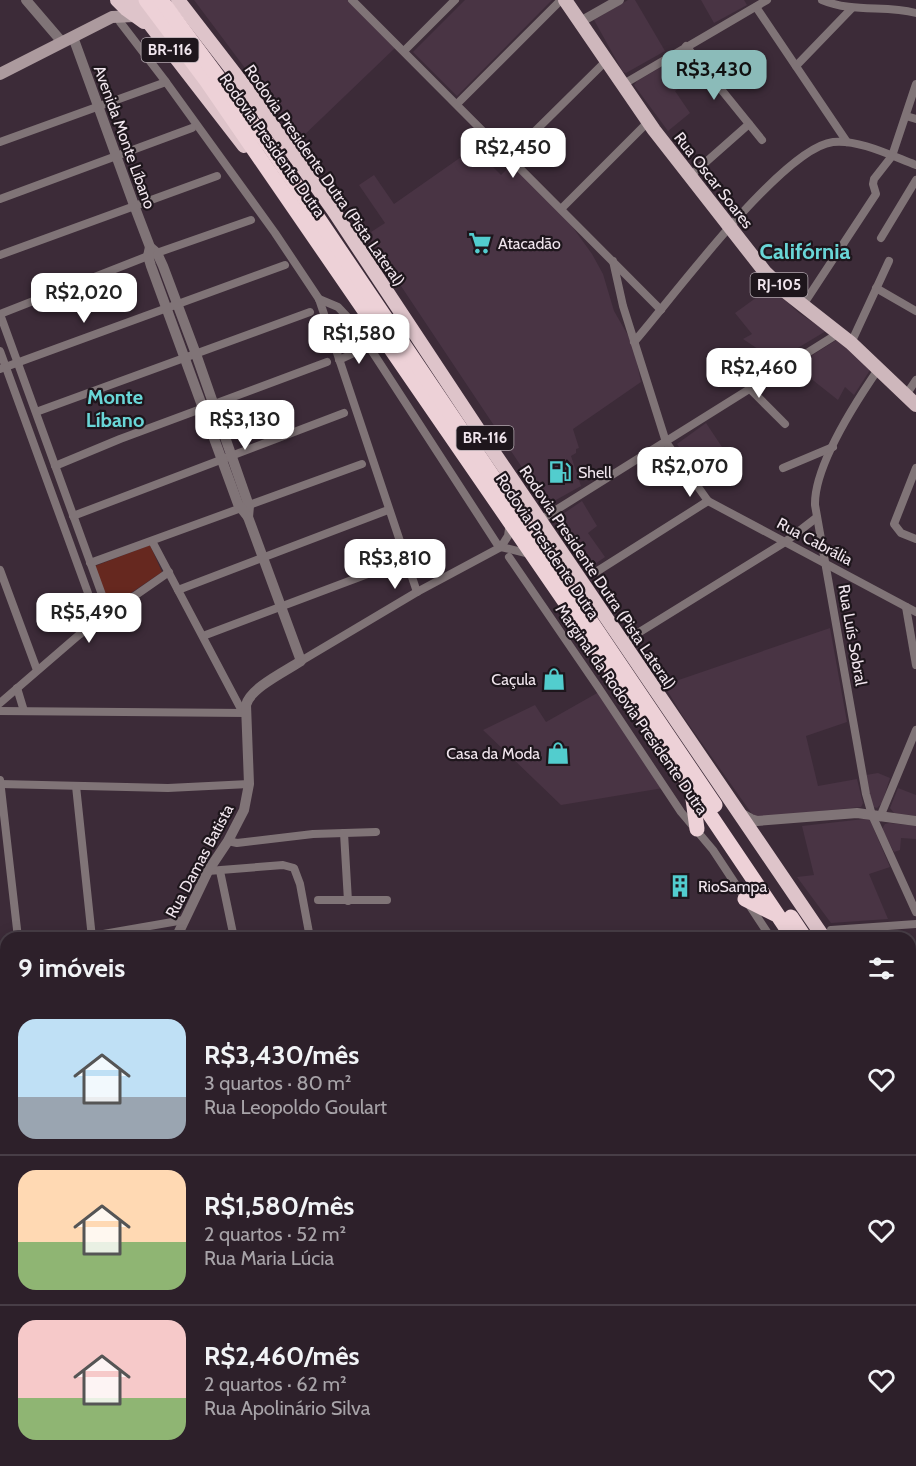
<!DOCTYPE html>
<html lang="pt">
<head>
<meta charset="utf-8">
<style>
  body { margin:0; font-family:Cabin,sans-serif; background:#392d36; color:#f1f3f6; height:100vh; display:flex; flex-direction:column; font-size:22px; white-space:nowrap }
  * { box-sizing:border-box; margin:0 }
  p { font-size:20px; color:#a7a3a8 }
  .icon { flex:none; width:33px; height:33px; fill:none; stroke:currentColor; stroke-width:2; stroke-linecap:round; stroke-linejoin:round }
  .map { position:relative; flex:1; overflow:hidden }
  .details { position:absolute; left:0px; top:932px; width:916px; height:536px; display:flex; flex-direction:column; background:#2d202a; border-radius:18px 18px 0 0; box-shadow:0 3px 15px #0003,0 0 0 2px #483e47 }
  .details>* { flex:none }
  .price { position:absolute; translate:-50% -51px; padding:0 14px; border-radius:12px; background:#fff; color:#222; font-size:20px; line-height:39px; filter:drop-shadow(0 2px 3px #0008) }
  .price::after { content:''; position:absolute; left:50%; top:36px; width:18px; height:14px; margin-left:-9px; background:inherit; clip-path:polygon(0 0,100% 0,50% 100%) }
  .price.current { background:#8bbbb9; color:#111 }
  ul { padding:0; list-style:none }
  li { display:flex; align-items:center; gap:18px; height:150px; padding:0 18px }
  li+li { border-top:2px solid #483e47 }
  li span { display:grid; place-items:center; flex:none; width:168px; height:120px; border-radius:18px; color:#555 }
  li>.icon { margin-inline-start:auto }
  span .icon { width:72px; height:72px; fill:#fffc; stroke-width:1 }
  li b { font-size:26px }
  h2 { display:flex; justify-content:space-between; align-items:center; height:72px; padding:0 18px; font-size:26px }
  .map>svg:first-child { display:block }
  .built { fill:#493444 }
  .green { fill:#66281f }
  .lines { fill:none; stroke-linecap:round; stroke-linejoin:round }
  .stream { stroke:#140e45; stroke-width:2 }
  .minor { stroke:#807477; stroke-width:8 }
  .tertiary { stroke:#807477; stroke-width:10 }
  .secondary { stroke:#ac9a9e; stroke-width:12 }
  .primary { stroke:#ceb7bc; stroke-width:14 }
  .trunk { stroke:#dec4ca; stroke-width:14 }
  .motorway { stroke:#edd1d7; stroke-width:15 }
  .labels { text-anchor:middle; stroke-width:4.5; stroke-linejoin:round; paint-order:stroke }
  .shield { fill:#1e161c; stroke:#b2a8af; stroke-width:1.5 }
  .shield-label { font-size:15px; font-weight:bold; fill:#f1e6ee }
  .street-label { font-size:16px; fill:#f1e6ee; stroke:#1e161c }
  .poi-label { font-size:16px; fill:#f1e6ee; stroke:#1e161c; text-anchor:start }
  .quarter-label { font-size:20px; font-weight:bold; fill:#69d6d7; stroke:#1e161c }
  .district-label { font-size:22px; font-weight:bold; fill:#69d6d7; stroke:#1e161c }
</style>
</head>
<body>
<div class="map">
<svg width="916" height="1466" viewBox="0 0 916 1466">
  <rect width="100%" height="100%" fill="#3c2b38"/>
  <g class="built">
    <polygon points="194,0 347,0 396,47 299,140"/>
    <polygon points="465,0 552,0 457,96 413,52"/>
    <polygon points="628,0 635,0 665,51 626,73 623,72 594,20"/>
    <polygon points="701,0 744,0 747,5 714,23"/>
    <polygon points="682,55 688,57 701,74 675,91 690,113 668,131 634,85 637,81"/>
    <polygon points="474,148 501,175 512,164 561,211 592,254 603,274 614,311 633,344 641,382 573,429 579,448 576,449 576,453 571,456 581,486 547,505 369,238 373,235 371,232 385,223 359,185 374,175 394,204"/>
    <polygon points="771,287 799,313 826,331 776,361 743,339 752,334 735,313"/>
    <polygon points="838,339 870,370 854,395 845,387 838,400 795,366"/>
    <polygon points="706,423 722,447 694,469 677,444"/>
    <polygon points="582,501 597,526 588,533 605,557 588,569 554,520"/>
    <polygon points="830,628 847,722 806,736 818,786 857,779 863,803 861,807 759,817 752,814 682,715 664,685"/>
    <polygon points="599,692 663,788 561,805 483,730 535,705 546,722"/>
    <polygon points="878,773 890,778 882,803 877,808 873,807 871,802 866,775"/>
    <polygon points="898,788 916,795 916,816 894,813 890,808"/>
    <polygon points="864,819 870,820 890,867 869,874 888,919 831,923 797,877 814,875 802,826"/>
    <polygon points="889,823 916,826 916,839 901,838 900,850 894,852 882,829 885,824"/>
  </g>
  <polygon class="green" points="150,545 162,572 110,607 95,566"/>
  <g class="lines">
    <g class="stream">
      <polyline points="910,1427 916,1424"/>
      <polyline points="847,1466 855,1461"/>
    </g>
    <g class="minor">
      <polyline points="352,0 661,310"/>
      <path d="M822,0c31,13 63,5 94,13"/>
      <polyline points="756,7 847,142"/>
      <polyline points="120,22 166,82 275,233 319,299 417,592"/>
      <polyline points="686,46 762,140"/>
      <polyline points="404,51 455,0"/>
      <polyline points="796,66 852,8"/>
      <polyline points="622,85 767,0"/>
      <polyline points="457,104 561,0"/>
      <polyline points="906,116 916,119"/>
      <polyline points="0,142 166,82"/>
      <polyline points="509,157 606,61"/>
      <polyline points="689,177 749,124"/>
      <polyline points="0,199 192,128"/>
      <polyline points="561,209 648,122"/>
      <polyline points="881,238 916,180"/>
      <polyline points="0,255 217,176"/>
      <polyline points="613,261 623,306 666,442 708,501 916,612"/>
      <polyline points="876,288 916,311"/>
      <polyline points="319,299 338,307 355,325 499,547"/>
      <polyline points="803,305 876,194 873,184 874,179 892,156 916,84"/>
      <polyline points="0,314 109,614"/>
      <polyline points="0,314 148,256 251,220"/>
      <path d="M634,342c37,-42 148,-194 199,-200 25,-3 59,14 83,23"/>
      <polyline points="851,343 889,261"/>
      <path d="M0,351l88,242c4,15 -2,28 -8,41"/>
      <polyline points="339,360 369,346"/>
      <path d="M879,368c-22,32 -65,97 -64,137l51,289 6,21 44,97"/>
      <polyline points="0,369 285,265"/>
      <polyline points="750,389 785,424"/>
      <polyline points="906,395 916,380"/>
      <polyline points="36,412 310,312"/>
      <polyline points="55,466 120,439 327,362"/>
      <polyline points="783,468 833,447"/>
      <polyline points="916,468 894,524 901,533 916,539"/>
      <polyline points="73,516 344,413"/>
      <polyline points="540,520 839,333"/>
      <polyline points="152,541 243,713"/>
      <polyline points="501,547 530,554"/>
      <polyline points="509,557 598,687 681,812 713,850 771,938"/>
      <polyline points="90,563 362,464"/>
      <polyline points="0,570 37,670"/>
      <polyline points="596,572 708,501"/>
      <polyline points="178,590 388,510"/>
      <polyline points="90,601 104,617"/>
      <polyline points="906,607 916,665"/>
      <polyline points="203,636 405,560"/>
      <polyline points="624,645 638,633 785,542 816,518"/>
      <polyline points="301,661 417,592 501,547 508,536 510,522"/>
      <polyline points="17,688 24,711"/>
      <polyline points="0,703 80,634 169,572"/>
      <polyline points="0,711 247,713"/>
      <polyline points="0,780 18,938"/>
      <polyline points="0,784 168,788 249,784"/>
      <polyline points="76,786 92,938"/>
      <polyline points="880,817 916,730"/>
      <polyline points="344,833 348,901"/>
      <polyline points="228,841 237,843 313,834 376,832"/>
      <polyline points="208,871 283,865 294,868 300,884 310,938"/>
      <polyline points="220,871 234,938"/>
      <polyline points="318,900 387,900"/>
      <polyline points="831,930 916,924"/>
      <polyline points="92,936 184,920"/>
      <polyline points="910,993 916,990"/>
      <polyline points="0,1035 6,1034"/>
      <polyline points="0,1109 6,1108"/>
      <polyline points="910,1140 916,1148"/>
      <polyline points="0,1194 6,1195"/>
      <polyline points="0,1269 6,1270"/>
      <polyline points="0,1344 6,1345"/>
      <polyline points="910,1385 916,1381"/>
      <polyline points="1,1389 6,1400"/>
      <polyline points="910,1432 916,1429"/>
      <polyline points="33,1461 35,1466"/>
      <polyline points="88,1461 90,1466"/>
      <polyline points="546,1461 548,1466"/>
      <polyline points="123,1466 124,1461"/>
      <polyline points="267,1466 270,1461"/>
      <polyline points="341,1466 350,1461"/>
      <polyline points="504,1466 513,1461"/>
      <polyline points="808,1466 814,1461"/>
      <polyline points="856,1466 864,1461"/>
    </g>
    <g class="tertiary">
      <polyline points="26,0 62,42"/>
      <polyline points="580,22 619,0"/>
      <polyline points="73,37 134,205 150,247 157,253 163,266 196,354 249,506 248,517"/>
      <path d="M150,247l-2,9 3,10 87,238 10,13 53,144c-15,10 -51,27 -55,44l3,79 -5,26 -16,31 -20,30 -32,67"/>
      <polyline points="740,813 751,819 757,821 857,813 916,821"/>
    </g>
    <g class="secondary">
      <polyline points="0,74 112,17 134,16"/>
      <polyline points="910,1368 916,1370"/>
      <polyline points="0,1389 6,1386"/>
      <polyline points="280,1461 286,1466"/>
      <polyline points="676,1466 683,1461"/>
    </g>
    <polyline class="primary" points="565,0 654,130 765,272 786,292 851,343 916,405"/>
    <g class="trunk">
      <polyline points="117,0 126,9 144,22"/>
      <polyline points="131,0 244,146"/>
      <polyline points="178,0 246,88 333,210 480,432 824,938"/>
      <polyline points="910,1066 916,1074"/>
    </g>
    <g class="motorway">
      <polyline points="146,0 206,80 640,711 793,938"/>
      <polyline points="161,0 270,147 715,805"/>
      <polyline points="692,792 697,829"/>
      <polyline points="745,899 775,914"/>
      <polyline points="791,917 805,938"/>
      <polyline points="910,1091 916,1099"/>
      <polyline points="910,1112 916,1120"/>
    </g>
  </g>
  <defs>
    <g id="supermarket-bare" transform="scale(1.8)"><path d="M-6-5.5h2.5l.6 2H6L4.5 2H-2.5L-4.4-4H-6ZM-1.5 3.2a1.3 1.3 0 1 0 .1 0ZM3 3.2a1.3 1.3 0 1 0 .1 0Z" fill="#52cdce" stroke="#1e161c" stroke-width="2.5" paint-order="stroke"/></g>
    <g id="fuel-bare" transform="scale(1.8)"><path d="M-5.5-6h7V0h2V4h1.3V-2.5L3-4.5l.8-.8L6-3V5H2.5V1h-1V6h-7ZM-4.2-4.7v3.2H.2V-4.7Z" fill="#52cdce" stroke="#1e161c" stroke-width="2.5" paint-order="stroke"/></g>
    <g id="shop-bare" transform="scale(1.8)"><path d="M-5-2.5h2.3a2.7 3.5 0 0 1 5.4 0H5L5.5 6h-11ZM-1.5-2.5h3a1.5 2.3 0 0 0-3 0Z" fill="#52cdce" stroke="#1e161c" stroke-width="2.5" paint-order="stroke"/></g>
    <g id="building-bare" transform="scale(1.8)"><path d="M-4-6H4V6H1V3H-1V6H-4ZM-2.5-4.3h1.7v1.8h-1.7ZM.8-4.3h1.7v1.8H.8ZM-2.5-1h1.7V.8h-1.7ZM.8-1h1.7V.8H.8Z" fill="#52cdce" stroke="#1e161c" stroke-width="2.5" paint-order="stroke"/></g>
  </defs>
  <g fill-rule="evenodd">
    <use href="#supermarket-bare" x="480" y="243"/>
    <use href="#fuel-bare" x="560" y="472"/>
    <use href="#shop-bare" x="554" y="679"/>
    <use href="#shop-bare" x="558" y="753"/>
    <use href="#building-bare" x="680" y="886"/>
  </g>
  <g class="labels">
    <g class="shield">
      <rect x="141.5" y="38" width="57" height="24" rx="4.5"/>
      <rect x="750.5" y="273" width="57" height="24" rx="4.5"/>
      <rect x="456.5" y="426" width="57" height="24" rx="4.5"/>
    </g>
    <g class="shield-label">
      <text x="170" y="55">BR-116</text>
      <text x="779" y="290">RJ-105</text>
      <text x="485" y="443">BR-116</text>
    </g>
    <g class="street-label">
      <text transform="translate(125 137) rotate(70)" y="6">Avenida Monte Líbano</text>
      <text transform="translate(273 145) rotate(55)" y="6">Rodovia Presidente Dutra</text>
      <text transform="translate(325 175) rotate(55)" y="6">Rodovia Presidente Dutra (Pista Lateral)</text>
      <text transform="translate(714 180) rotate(52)" y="6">Rua Oscar Soares</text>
      <text transform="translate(815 541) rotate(28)" y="6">Rua Cabrália</text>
      <text transform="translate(548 546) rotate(56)" y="6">Rodovia Presidente Dutra</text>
      <text transform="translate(598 577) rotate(56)" y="6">Rodovia Presidente Dutra (Pista Lateral)</text>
      <text transform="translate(853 635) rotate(80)" y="6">Rua Luís Sobral</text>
      <text transform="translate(632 709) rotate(55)" y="6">Marginal da Rodovia Presidente Dutra</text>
      <text transform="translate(199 861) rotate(-62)" y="6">Rua Damas Batista</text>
    </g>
    <g class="poi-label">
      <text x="498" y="249">Atacadão</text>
      <text x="578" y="478">Shell</text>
      <text x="536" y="685" text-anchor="end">Caçula</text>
      <text x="540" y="759" text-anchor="end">Casa da Moda</text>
      <text x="698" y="892">RioSampa</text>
    </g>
    <g class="quarter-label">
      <text x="115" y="404">Monte<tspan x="115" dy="23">Líbano</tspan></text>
    </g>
    <g class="district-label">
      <text x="805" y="259">Califórnia</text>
    </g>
  </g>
</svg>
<b class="price current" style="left:714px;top:101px">R$3,430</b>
<b class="price" style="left:513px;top:179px">R$2,450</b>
<b class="price" style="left:84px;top:324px">R$2,020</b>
<b class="price" style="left:359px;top:365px">R$1,580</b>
<b class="price" style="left:759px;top:399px">R$2,460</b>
<b class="price" style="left:245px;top:451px">R$3,130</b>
<b class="price" style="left:690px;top:498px">R$2,070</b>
<b class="price" style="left:395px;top:590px">R$3,810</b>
<b class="price" style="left:89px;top:644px">R$5,490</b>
<section class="details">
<h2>9 imóveis<svg class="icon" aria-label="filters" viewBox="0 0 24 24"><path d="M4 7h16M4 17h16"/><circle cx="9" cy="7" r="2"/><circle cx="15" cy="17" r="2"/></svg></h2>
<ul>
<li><span style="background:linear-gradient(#bfe0f5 65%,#9aa5b1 0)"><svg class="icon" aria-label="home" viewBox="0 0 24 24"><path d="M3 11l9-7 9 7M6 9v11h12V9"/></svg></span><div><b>R$3,430/mês</b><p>3 quartos · 80 m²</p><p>Rua Leopoldo Goulart</p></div><svg class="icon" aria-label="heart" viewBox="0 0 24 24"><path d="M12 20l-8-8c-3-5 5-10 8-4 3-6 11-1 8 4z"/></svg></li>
<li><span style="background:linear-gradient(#ffd9b3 60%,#8fb573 0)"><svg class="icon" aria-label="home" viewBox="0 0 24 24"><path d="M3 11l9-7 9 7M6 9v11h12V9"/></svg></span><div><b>R$1,580/mês</b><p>2 quartos · 52 m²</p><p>Rua Maria Lúcia</p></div><svg class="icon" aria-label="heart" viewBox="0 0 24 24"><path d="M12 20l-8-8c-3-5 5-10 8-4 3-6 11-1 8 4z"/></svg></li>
<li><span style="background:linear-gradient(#f6c9c9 65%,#8fb573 0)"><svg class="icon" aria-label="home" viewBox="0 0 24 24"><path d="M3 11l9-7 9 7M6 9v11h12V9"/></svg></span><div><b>R$2,460/mês</b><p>2 quartos · 62 m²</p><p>Rua Apolinário Silva</p></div><svg class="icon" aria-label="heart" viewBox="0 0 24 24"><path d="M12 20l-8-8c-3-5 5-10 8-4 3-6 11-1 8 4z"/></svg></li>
</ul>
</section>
</div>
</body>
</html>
